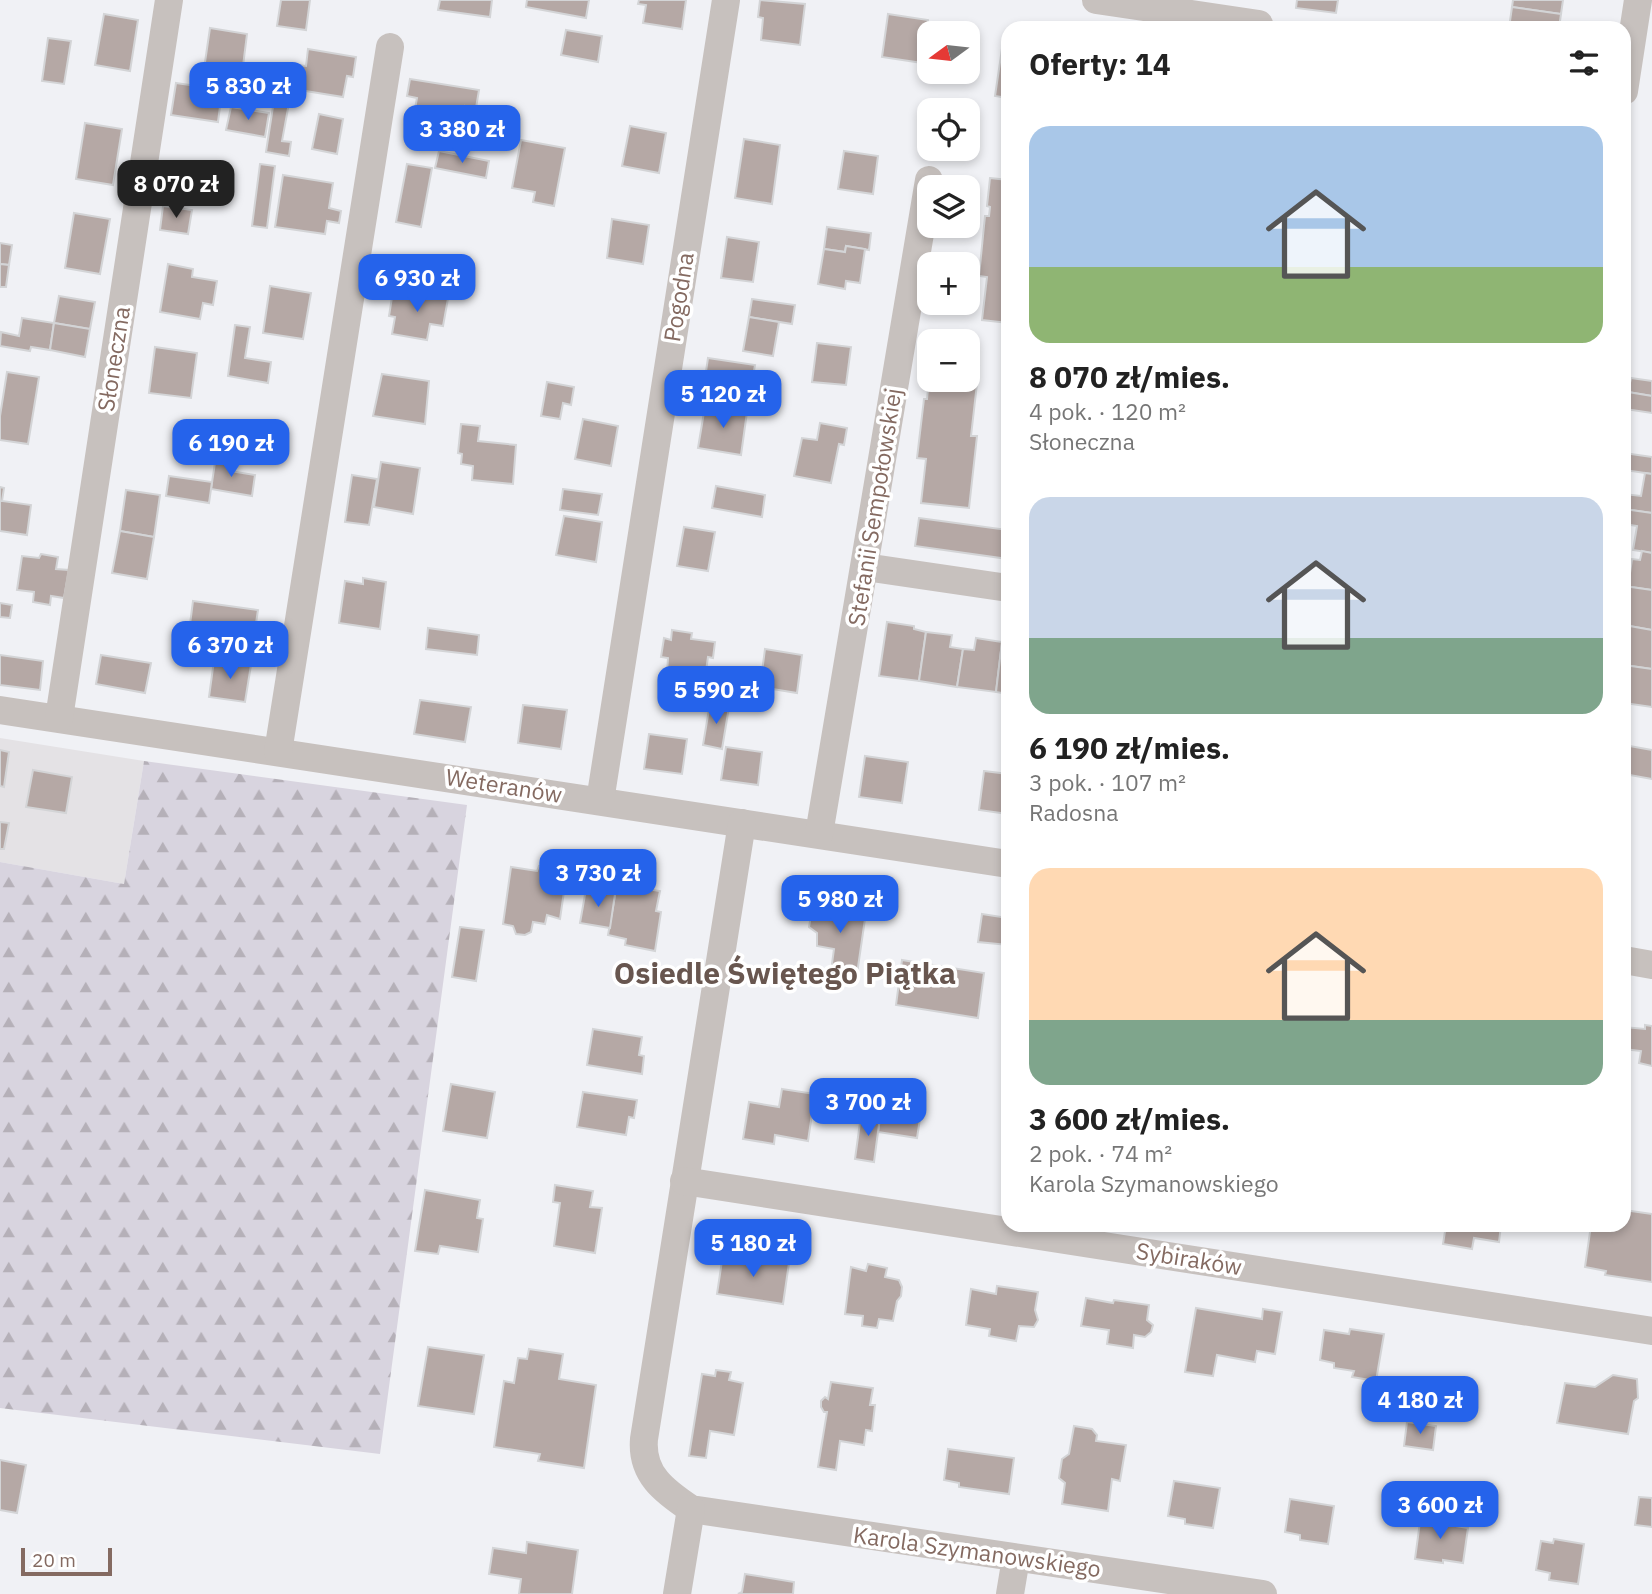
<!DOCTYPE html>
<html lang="pl">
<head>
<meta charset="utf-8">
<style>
  body { margin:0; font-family:"IBM Plex Sans",sans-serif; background:#f2f2f2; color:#222; height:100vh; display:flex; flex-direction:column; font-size:26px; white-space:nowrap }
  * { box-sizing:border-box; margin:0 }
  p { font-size:23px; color:#767676 }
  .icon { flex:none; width:38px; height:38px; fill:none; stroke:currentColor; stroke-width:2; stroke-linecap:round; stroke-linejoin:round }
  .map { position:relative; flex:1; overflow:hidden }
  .panel { position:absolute; left:1001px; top:21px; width:630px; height:1211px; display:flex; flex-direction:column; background:#fff; border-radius:21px; box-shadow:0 4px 10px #0003 }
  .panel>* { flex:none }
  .needle { width:46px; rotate:255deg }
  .fabs { position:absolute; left:917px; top:21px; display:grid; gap:14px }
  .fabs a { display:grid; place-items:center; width:63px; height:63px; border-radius:14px; background:#fff; box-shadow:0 4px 10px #0003; font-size:35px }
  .scale { position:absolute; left:21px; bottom:18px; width:91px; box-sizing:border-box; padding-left:7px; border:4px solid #846a61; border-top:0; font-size:19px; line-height:24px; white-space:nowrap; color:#846a61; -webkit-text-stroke:5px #fff; paint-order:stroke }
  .price { position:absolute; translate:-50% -60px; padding:0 16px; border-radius:14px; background:#2563eb; color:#fff; font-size:23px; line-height:46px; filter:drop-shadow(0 2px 4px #0008) }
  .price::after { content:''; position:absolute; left:50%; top:42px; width:21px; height:16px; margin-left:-10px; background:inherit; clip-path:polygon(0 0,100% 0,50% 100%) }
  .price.current { background:#222; color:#fff }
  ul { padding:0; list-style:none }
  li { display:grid; align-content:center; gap:14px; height:371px; padding:0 28px }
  li span { display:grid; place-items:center; height:217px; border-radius:21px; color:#555 }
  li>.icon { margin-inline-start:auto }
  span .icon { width:126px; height:126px; fill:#fffc; stroke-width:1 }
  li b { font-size:30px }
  h2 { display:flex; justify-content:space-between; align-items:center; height:84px; padding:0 28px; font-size:30px }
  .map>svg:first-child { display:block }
  .built { fill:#e4e2e5 }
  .forest { fill:url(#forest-firs) }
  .building { fill:#b5a8a5; stroke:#d3d4d6; stroke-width:2 }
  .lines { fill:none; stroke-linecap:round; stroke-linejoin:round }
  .minor { stroke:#c7c1be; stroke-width:28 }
  .labels { text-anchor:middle; stroke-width:7; stroke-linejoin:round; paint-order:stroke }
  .street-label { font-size:23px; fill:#846a61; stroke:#fff }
  .district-label { font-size:30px; font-weight:bold; fill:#68564f; stroke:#fff }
</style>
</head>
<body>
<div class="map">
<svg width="1652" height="1594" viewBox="0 0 1652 1594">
  <defs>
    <pattern id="forest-firs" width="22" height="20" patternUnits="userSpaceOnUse" patternTransform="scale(1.75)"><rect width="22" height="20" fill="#d8d4df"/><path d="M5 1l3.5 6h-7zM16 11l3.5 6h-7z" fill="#b5b0b8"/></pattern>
  </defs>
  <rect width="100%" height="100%" fill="#f0f1f5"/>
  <polygon class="built" points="0,738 144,761 124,884 0,862"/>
  <polygon class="forest" points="144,761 467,805 380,1454 0,1408 0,862 124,884"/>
  <g class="building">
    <polygon points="281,0 310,0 306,30 277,26"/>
    <polygon points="440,0 492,0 490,17 438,10"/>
    <polygon points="527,0 589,0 586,18 526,7"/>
    <polygon points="639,0 686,0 682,29 643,23 646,5 638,4"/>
    <polygon points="760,0 805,4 800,45 761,40 763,18 758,17"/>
    <polygon points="1297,0 1338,0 1336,13 1296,8"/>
    <polygon points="1513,0 1563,0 1561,14 1512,7"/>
    <polygon points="1512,7 1561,14 1559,28 1509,28"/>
    <polygon points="104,14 138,20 130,71 95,65"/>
    <polygon points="888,14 928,20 926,34 929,34 929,64 882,57"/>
    <polygon points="210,28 247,34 242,74 204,69"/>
    <polygon points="566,30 602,36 598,62 561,55"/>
    <polygon points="48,38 71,41 64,84 42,81"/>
    <polygon points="1003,42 1008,43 1008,98 995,96"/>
    <polygon points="308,49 356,57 353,77 347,76 343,97 293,89 297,65 306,66"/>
    <polygon points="410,79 479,90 476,108 465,106 460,134 412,125 417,98 407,96"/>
    <polygon points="176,83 197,86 195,95 221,99 218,122 171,115"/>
    <polygon points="274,100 289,103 282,141 291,142 289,156 266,152"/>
    <polygon points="231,107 269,113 265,137 226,130"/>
    <polygon points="319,114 343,119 337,154 312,149"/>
    <polygon points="85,123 122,129 113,185 76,179"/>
    <polygon points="630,126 666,133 659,173 622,166"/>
    <polygon points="744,139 780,145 772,204 735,198"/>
    <polygon points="521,140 565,148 554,206 533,202 535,192 512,188"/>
    <polygon points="439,151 489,161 486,178 435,168"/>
    <polygon points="844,151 878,156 873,194 838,189"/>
    <polygon points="260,164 275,166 267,228 252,226"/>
    <polygon points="407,164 432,168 421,227 396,222"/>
    <polygon points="283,175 333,183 329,208 341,211 339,223 327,221 325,234 275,227"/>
    <polygon points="990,178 1008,180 1008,323 982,320 987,277 979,276 985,216 989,216 990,207 987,206"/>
    <polygon points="163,206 192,210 188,234 160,230"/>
    <polygon points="74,213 110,219 100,274 65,268"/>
    <polygon points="612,219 649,225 643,264 607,258"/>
    <polygon points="827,227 871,233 869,250 846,246 845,252 824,249"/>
    <polygon points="727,237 759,242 753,282 721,278"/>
    <polygon points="0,243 12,245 9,265 0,264"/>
    <polygon points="846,246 865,249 860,283 846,281 845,289 818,284 824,249 845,252"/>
    <polygon points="0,264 9,265 6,287 0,287"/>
    <polygon points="168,264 193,269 192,277 217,281 213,305 203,303 200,319 160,312"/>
    <polygon points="270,286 311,293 303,339 263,333"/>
    <polygon points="393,291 434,298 435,291 449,293 443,326 430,324 427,340 392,334 395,317 389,316"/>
    <polygon points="59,296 95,302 90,329 54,323"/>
    <polygon points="752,299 795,305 792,324 749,317"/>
    <polygon points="749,317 779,322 773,356 743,351"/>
    <polygon points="22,318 54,323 50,350 31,347 30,351 0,346 1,332 19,336"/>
    <polygon points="54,323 90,329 85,357 50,350"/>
    <polygon points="235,325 250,327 245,358 271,362 268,383 228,376"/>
    <polygon points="817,343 851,347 846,385 812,382"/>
    <polygon points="155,347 197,353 191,398 149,393"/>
    <polygon points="708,358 755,365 747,412 701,405"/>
    <polygon points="929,361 929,380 968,380 968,365 979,366 971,436 977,436 969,508 921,503 926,459 917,458 924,399 927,399 928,389 926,389"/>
    <polygon points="7,372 39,377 28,444 0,440 0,416"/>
    <polygon points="382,374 429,381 425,424 373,416"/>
    <polygon points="1631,378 1652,381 1652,396 1628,392"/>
    <polygon points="547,382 574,387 571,405 563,403 560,419 541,416"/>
    <polygon points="1628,392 1652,396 1652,413 1625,409"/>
    <polygon points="705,406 747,412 741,455 698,448"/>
    <polygon points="583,419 618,426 611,466 575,459"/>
    <polygon points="820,423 847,428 844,445 839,444 831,483 794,476 802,438 817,440"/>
    <polygon points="461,424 480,426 478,441 516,445 513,484 472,480 473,466 461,464 462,454 458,453"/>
    <polygon points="1624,453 1652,457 1652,474 1624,470"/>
    <polygon points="216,456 232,458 230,471 255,475 252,496 211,489"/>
    <polygon points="381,462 420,468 413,514 374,507"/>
    <polygon points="1645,473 1652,474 1652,513 1624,509 1624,494 1641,496"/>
    <polygon points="352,475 377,479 369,525 345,522"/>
    <polygon points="169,476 212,482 209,503 166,496"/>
    <polygon points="716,486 765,495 762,517 712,508"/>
    <polygon points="0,487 4,488 2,501 31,505 27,535 0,531"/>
    <polygon points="563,489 602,494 598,515 560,510"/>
    <polygon points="126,490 160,495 154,537 120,531"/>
    <polygon points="1624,509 1652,513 1652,553 1633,550 1637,526 1624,524"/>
    <polygon points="564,516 602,522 596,562 556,555"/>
    <polygon points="919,518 1008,530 1008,559 915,546"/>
    <polygon points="684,527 715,532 708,571 677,566"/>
    <polygon points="120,531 154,537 147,579 112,573"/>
    <polygon points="1642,551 1652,553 1652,590 1624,586 1624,572 1630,573 1632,559 1640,560"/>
    <polygon points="41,554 58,557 56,569 69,570 64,598 51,596 50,605 33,602 34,592 17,590 22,556 39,558"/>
    <polygon points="363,578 386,582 380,629 339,623 345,581 363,584"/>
    <polygon points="1624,586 1652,590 1652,630 1624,625"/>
    <polygon points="193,601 258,610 255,630 207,623 205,634 189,632"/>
    <polygon points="0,603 12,605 10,618 0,617"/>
    <polygon points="887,622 914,626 914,629 926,632 919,681 879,676"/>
    <polygon points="1624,625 1652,630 1652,669 1624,665"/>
    <polygon points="223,626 255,630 251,660 220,656"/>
    <polygon points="428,628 479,635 477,655 426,649"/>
    <polygon points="672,630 692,633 691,639 715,642 713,658 708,657 705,678 667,673 668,658 661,657 664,638 671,640"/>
    <polygon points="926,632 952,635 950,647 963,649 957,687 919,681"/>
    <polygon points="976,638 1002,642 996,692 957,687 963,649 974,650"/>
    <polygon points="1002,642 1008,642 1008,694 996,692"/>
    <polygon points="765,649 802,655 797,693 760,687"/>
    <polygon points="0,655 43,661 40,690 0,685"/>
    <polygon points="101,655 151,663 145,693 96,684"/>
    <polygon points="214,660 251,665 245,702 209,697"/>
    <polygon points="1624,665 1652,669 1652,707 1624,703"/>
    <polygon points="420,700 471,707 465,742 414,734"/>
    <polygon points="710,703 729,707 722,749 703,745"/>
    <polygon points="523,705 567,710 561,749 518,743"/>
    <polygon points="649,734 687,739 682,774 644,769"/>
    <polygon points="1624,745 1652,750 1652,779 1624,774"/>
    <polygon points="726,747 762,752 758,785 721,780"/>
    <polygon points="0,750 9,752 4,787 0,786"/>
    <polygon points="865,756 908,762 902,803 859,797"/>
    <polygon points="33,770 72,777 66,813 26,807"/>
    <polygon points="984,771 1008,774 1008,814 979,810"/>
    <polygon points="0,822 9,823 4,849 0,849"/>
    <polygon points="539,866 567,871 560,919 547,915 545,924 533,922 531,932 525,935 516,934 513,926 503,924 511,867 537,871"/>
    <polygon points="631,878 648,881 646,889 660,891 656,911 661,912 655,951 625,945 626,939 608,935 617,884 630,886"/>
    <polygon points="586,889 615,894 610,928 580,923"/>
    <polygon points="813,904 866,912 857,974 831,971 834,949 817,946 817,933 809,927"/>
    <polygon points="982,914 1008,918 1008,945 978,942"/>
    <polygon points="460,927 484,930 476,981 452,977"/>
    <polygon points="902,960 984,973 978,1018 896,1005"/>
    <polygon points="1645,1025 1652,1026 1652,1066 1639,1063 1641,1051 1624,1049 1624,1027 1645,1029"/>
    <polygon points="593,1029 642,1037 639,1055 644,1056 642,1074 587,1065"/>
    <polygon points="451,1084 495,1092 487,1138 443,1131"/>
    <polygon points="885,1087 924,1093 917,1138 878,1132"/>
    <polygon points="782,1089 815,1094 808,1141 775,1135 774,1144 743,1139 749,1102 779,1107"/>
    <polygon points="583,1092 637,1100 634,1118 629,1117 626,1135 577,1127"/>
    <polygon points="861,1115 880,1117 874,1162 855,1159"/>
    <polygon points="555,1185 593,1191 590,1207 602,1208 595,1253 554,1246 560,1203 553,1202"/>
    <polygon points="425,1190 480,1200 477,1218 483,1219 478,1252 440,1246 438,1254 415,1251"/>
    <polygon points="1624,1210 1652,1214 1652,1282 1605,1275 1606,1271 1585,1267 1591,1225 1624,1225"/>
    <polygon points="1380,1225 1402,1225 1395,1231 1384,1230"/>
    <polygon points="1446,1225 1501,1225 1499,1242 1474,1238 1472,1249 1443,1244"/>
    <polygon points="723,1254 789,1263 783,1304 717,1294"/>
    <polygon points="868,1264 887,1268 885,1277 899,1280 902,1287 901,1296 897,1301 893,1321 879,1319 877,1328 862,1326 863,1316 845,1314 851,1267 866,1271"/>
    <polygon points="997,1286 1038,1292 1035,1310 1038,1320 1034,1327 1019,1326 1016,1341 989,1336 990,1329 966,1325 971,1289 996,1294"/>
    <polygon points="1086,1298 1113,1303 1114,1300 1149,1305 1147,1320 1153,1325 1151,1332 1145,1337 1134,1335 1133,1348 1107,1344 1109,1330 1081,1326"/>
    <polygon points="1196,1308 1262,1319 1263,1309 1282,1312 1275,1354 1257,1351 1255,1362 1217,1355 1213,1376 1185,1372"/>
    <polygon points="1350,1329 1384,1334 1376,1381 1352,1377 1354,1371 1334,1368 1334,1363 1320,1360 1324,1330 1349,1334"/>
    <polygon points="428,1347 484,1355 474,1414 418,1406"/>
    <polygon points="529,1349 563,1354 559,1379 596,1385 584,1468 538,1461 540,1454 494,1447 504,1381 514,1383 518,1358 527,1359"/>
    <polygon points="716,1370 731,1372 729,1380 743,1383 734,1435 710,1431 706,1458 689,1456 702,1374 715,1376"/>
    <polygon points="1613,1375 1637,1379 1638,1398 1634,1401 1628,1434 1557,1423 1565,1383 1595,1387"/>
    <polygon points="831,1382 873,1388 870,1405 875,1405 872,1431 866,1430 864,1445 840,1441 836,1470 818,1467 827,1412 824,1412 821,1407 821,1401 825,1397 828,1399"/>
    <polygon points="1407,1422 1436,1426 1433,1450 1404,1446"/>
    <polygon points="1074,1426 1092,1429 1097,1435 1096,1441 1126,1445 1120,1481 1112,1479 1108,1511 1062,1504 1065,1483 1059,1478 1062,1459 1069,1454"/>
    <polygon points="948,1449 1014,1458 1009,1494 959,1487 959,1483 944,1480"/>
    <polygon points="0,1460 26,1465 17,1513 0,1510"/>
    <polygon points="1174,1481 1220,1488 1213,1528 1185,1524 1185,1519 1168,1516"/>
    <polygon points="1639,1497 1652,1498 1652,1527 1635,1525"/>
    <polygon points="1290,1499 1334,1506 1328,1544 1300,1540 1300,1535 1285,1532"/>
    <polygon points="1421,1514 1450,1519 1449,1525 1468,1528 1463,1563 1443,1560 1443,1563 1415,1559"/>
    <polygon points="1554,1539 1584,1544 1578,1584 1549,1580 1550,1573 1536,1570 1541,1541 1553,1543"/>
    <polygon points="527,1542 578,1550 572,1594 519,1594 521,1579 489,1574 493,1548 526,1553"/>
    <polygon points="745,1574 794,1582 793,1594 738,1594 742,1592"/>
  </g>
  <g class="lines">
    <g class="minor">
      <polyline points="1096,0 1259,24"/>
      <polyline points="1624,91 1638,0"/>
      <polyline points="865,567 1008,588"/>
      <polyline points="0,710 1008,864"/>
      <polyline points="59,718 169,0"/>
      <polyline points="278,752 390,47"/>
      <polyline points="600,801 726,0"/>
      <path d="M742,823l-98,616c-3,35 20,52 47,70l572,85"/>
      <polyline points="819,834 929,180"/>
      <polyline points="1624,960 1652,965"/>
      <polyline points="684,1181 1652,1331"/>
      <polyline points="677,1594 691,1509"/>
      <polyline points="1010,1594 1016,1558"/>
    </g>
  </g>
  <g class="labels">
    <g class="street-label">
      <text transform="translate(679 297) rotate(-81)" y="8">Pogodna</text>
      <text transform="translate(114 359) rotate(-81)" y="8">Słoneczna</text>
      <text transform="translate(875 507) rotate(-81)" y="8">Stefanii Sempołowskiej</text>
      <text transform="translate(504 786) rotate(9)" y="8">Weteranów</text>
      <text transform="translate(1189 1259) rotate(9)" y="8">Sybiraków</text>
      <text transform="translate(977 1552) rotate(8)" y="8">Karola Szymanowskiego</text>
    </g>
    <g class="district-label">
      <text x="785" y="984">Osiedle Świętego Piątka</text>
    </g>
  </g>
</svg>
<div class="fabs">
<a><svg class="needle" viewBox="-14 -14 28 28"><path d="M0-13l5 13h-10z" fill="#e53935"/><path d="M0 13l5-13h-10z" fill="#767676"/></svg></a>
<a><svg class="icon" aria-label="locate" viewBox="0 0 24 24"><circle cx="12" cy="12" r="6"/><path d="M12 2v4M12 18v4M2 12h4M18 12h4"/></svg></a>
<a><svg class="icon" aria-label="layers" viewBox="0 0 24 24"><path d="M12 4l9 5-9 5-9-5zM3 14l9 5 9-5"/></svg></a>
<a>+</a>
<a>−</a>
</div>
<div class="scale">20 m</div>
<b class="price" style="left:248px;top:122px">5 830 zł</b>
<b class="price" style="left:462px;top:165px">3 380 zł</b>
<b class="price current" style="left:176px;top:220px">8 070 zł</b>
<b class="price" style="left:417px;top:314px">6 930 zł</b>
<b class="price" style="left:723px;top:430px">5 120 zł</b>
<b class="price" style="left:231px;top:479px">6 190 zł</b>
<b class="price" style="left:230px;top:681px">6 370 zł</b>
<b class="price" style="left:716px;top:726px">5 590 zł</b>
<b class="price" style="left:598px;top:909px">3 730 zł</b>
<b class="price" style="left:840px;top:935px">5 980 zł</b>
<b class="price" style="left:868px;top:1138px">3 700 zł</b>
<b class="price" style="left:753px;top:1279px">5 180 zł</b>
<b class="price" style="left:1420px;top:1436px">4 180 zł</b>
<b class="price" style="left:1440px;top:1541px">3 600 zł</b>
<section class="panel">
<h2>Oferty: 14<svg class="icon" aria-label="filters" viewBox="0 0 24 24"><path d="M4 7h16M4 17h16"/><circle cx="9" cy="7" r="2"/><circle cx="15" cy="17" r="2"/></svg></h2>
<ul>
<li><span style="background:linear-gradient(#a9c7e8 65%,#8fb573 0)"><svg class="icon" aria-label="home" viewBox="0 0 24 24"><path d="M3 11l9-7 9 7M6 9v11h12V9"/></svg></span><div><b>8 070 zł/mies.</b><p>4 pok. · 120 m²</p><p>Słoneczna</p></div></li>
<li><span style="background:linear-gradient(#c9d6e8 65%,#7fa58c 0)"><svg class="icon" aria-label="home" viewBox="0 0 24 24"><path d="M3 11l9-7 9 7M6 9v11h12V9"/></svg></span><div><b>6 190 zł/mies.</b><p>3 pok. · 107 m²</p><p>Radosna</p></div></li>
<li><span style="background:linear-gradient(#ffd9b3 70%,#7fa58c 0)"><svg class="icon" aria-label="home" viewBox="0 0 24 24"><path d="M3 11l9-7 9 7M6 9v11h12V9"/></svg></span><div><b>3 600 zł/mies.</b><p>2 pok. · 74 m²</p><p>Karola Szymanowskiego</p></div></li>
</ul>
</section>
</div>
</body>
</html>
